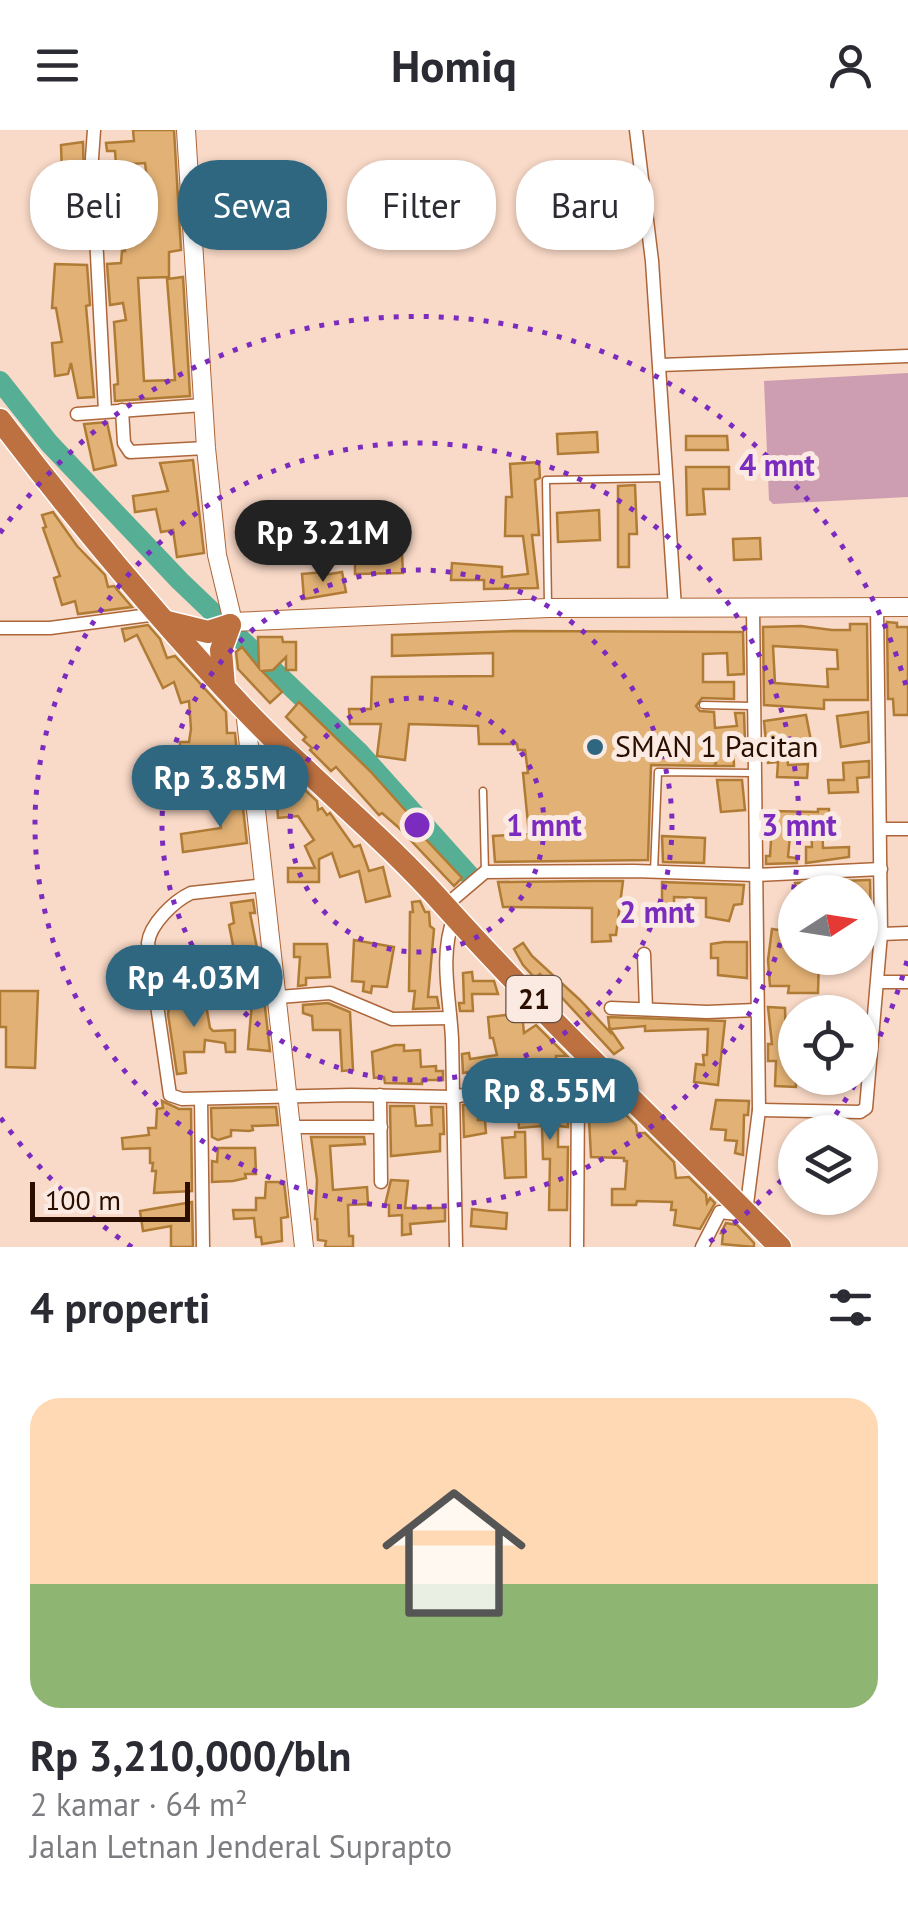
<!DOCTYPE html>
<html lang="id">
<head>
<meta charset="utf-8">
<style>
  body { margin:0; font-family:"PT Sans",sans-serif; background:#f2f2f3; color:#2b2b33; height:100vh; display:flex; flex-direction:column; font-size:38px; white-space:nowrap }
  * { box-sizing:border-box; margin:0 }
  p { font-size:32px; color:#7c7c81 }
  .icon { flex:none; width:55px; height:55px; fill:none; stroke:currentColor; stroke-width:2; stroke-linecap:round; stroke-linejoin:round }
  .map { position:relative; height:1117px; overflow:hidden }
  .sheet { display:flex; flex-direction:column; background:#fff; flex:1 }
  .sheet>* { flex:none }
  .hud { position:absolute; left:30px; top:30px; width:850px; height:90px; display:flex; gap:20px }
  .needle { width:65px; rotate:78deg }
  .buttons { position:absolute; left:778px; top:745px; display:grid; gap:20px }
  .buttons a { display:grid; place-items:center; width:100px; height:100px; border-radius:50%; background:#fff; box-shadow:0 2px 8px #0004; font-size:50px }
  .scale { position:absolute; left:30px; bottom:25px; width:160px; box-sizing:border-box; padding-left:10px; border:5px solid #2a0f00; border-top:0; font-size:28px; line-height:35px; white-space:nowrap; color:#2a0f00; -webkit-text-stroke:8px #faeae1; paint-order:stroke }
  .price { position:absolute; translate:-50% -85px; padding:0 22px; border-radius:35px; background:#2f6781; color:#fff; font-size:32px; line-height:65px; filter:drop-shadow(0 2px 5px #0008) }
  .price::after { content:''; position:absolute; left:50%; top:60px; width:30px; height:22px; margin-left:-15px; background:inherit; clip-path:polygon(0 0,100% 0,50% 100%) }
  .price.on { background:#222; color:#fff }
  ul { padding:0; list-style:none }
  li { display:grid; align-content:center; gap:20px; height:530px; padding:0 30px }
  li+li { border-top:2px solid #e1e1e2 }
  li span { display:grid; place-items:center; height:310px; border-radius:30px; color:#555 }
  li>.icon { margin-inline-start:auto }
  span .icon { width:180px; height:180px; fill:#fffc; stroke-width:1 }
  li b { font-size:42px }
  h2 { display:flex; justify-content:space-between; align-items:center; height:120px; padding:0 30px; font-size:42px }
  .chip { padding:0 35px; border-radius:40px; background:#fff; box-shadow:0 2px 8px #0004; font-size:35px; line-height:90px }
  .chip.on { background:#2f6781; color:#fff }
  header { display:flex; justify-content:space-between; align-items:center; height:130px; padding:0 30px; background:#fff; font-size:45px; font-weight:700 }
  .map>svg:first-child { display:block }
  .green { fill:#cd9eb2 }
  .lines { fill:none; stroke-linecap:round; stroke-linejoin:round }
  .river { stroke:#56af95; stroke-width:20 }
  .building { fill:#e2b175; stroke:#b07c35; stroke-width:2.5; fill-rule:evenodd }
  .lane-casing { stroke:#ac6639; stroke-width:9 }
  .street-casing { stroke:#ac6639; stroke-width:15 }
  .secondary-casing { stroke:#ac6639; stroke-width:20 }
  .highway-casing { stroke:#fff; stroke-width:25 }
  .lane { stroke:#fff; stroke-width:6 }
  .street { stroke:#fff; stroke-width:12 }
  .secondary { stroke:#fff; stroke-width:18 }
  .highway { stroke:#bd7141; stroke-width:22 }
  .ring { fill:none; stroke:#7b2cbf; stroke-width:5; stroke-dasharray:5 10 }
  .poi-dot { fill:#2f6781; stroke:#faeae1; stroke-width:4 }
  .labels { text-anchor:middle; stroke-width:10; stroke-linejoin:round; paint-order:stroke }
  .shield { fill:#faeae1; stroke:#685144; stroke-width:2.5 }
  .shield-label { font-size:28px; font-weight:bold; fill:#2a0f00 }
  .poi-label { font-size:30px; fill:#2a0f00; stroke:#faeae1; text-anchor:start }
  .centre { fill:#7b2cbf; stroke:#faeae1; stroke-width:5 }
  .ring-label { font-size:30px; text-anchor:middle; font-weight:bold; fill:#7b2cbf; stroke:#faeae1; stroke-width:10; stroke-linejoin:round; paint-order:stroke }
</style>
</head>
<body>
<header><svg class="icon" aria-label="menu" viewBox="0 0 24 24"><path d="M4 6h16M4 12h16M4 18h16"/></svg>Homiq<svg class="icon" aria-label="person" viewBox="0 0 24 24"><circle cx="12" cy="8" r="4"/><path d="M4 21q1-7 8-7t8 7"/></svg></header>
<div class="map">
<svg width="908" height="1117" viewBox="0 0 908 1117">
  <rect width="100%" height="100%" fill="#f9d9c7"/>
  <polygon class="green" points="908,243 908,367 773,374 769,370 764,251"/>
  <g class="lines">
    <polyline class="river" points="0,251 49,313 180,451 359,622 471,747"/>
  </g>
  <g class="building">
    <polygon points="133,0 174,0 181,120 169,122 169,147 138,148 144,251 175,250 167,149 183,147 190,266 115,271 114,255 118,254 114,192 126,190 123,173 110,175 107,134 121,133 122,121 125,121 124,101 106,102 105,87 116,86 114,58 148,56 145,33 116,35 115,21 107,21 106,13 134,11"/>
    <polygon points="83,12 85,89 61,90 60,70 63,70 61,15"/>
    <polygon points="55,134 87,135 90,175 86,176 94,267 78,268 71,233 68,244 55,246 52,213 62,212 56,178 52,178"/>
    <polygon points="107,292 116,335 94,340 84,294"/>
    <polygon points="597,302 598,322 558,324 557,304"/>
    <polygon points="686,306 727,306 728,320 686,320"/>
    <polygon points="193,330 204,423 177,427 173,400 161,402 156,379 135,382 133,366 168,361 160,333"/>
    <polygon points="539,332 540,348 535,350 539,405 532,405 538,458 484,459 484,450 451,450 452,433 502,437 502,447 528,444 523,406 505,406 506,367 512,367 510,334"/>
    <polygon points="686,337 729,337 729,359 703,359 705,384 687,385"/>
    <polygon points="635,355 637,404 629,404 629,437 618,437 618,356"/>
    <polygon points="599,380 600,410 558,412 557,383"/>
    <polygon points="53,382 77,416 105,445 108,457 114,456 132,477 78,484 75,471 62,475 54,448 60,446 43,398 46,397 42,385"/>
    <polygon points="284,393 285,426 260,427 259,394"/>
    <polygon points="760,408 761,429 734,430 733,409"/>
    <polygon points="402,424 403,443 355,444 355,425"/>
    <polygon points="324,442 324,445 342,442 346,462 304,469 302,444"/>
    <polygon points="887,492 897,493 897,497 908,497 908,585 894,585 893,569 888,569"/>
    <path d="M850,494h17l1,76h-44v9l-60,-4 -1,-78 38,-1 31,4h18zM773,516l64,4 1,19h-11l1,18 -53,-4z"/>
    <polygon points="148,495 160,509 167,528 175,526 226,582 227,603 235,603 238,635 180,636 180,612 189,612 191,599 189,571 181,573 174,552 163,558 137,505 125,511 122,499"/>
    <polygon points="515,501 743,502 744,544 728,545 727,523 703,524 703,552 734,552 734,569 702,568 696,576 700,581 714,582 715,598 737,596 735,583 744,583 745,611 733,611 734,636 716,636 716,632 714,636 651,635 648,730 495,732 493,706 529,704 523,643 528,643 525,620 518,620 517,614 479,614 478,596 409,594 405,630 377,626 381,594 350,594 349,579 371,579 372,547 493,546 493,523 392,526 392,505"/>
    <polygon points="258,507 282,507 283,512 296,512 296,540 286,540 286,527 273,540 262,541 282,562 270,573 238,539 236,522 242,517 259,538"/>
    <polygon points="299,572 371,642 422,699 419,702 462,748 454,756 398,697 382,683 379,685 336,637 331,641 310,620 312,618 303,610 306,607 286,587"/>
    <polygon points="868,582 869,612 841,617 837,586"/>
    <polygon points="806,585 813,621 787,625 788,635 808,634 807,648 777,647 778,632 768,633 764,591"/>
    <polygon points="869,631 869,647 857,648 858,662 829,663 828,650 844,650 843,633"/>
    <polygon points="717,650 742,650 745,680 721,682"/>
    <polygon points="298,657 298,661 305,660 317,671 318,680 322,678 327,685 330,683 354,717 360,715 369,741 383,737 390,766 366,772 359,741 340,747 332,723 319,729 319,752 288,752 288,738 315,738 305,716 314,710 298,686 278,688 276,658"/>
    <polygon points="242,670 247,713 183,722 181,704 221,698 219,671"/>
    <polygon points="818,679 829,679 829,691 822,692 823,718 849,717 849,727 806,733 806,717 812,717 811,694 791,695 788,727 797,728 797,733 766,734 766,726 770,726 773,681 818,682"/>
    <polygon points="662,706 705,708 704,733 663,732"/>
    <polygon points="867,750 870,750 871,800 860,800 860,762 795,762 795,753"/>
    <polygon points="594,751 623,751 616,805 610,805 611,811 592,812 592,778 503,777 498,752"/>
    <polygon points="662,752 744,755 742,774 734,775 729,791 706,787 706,768 674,767 674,774 662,774"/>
    <polygon points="253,770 255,783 250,783 260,833 270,921 248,919 252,872 244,872 243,854 218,854 215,832 226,831 227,841 244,840 244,824 241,819 234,820 229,795 234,793 231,773"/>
    <polygon points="420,771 425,782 429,782 430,796 434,799 428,867 437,867 439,878 413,879 415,861 409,861 410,782 413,782 412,772"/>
    <polygon points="772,799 794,802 793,828 819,828 818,863 788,863 789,856 770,856 768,830"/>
    <polygon points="354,810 394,817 387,857 372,856 371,863 363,861 364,852 352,851"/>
    <polygon points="724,812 747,812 747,848 718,845 718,828 711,828 711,814"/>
    <polygon points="523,813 532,826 580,870 610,902 608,887 725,891 718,955 694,952 696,934 704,935 703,925 707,925 708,899 645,901 645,896 610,899 623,918 614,924 540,844 535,848 523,835 514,819"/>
    <polygon points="294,814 327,814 330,847 306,848 306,855 298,856 300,827 294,827"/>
    <polygon points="472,842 473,851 494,851 498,864 472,864 473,881 460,881 459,873 464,873 463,843"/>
    <polygon points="142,844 146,872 127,873 127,854 122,855 121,846"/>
    <polygon points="0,861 38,861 35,938 6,937 6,897 0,897"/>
    <polygon points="204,863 210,898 213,901 235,900 235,922 226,922 225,913 205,910 204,922 184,922 186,943 177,944 168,884 170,870 195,870 195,864"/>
    <polygon points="328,873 350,882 353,940 342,941 340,900 313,900 312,886 303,883 303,875"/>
    <polygon points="768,877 785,878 786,919 795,920 796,957 775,956 776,931 768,931 768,914 772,914"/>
    <polygon points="522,883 524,903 536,895 567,926 556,926 557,949 475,950 474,941 463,943 462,924 469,923 470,929 497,925 493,908 490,908 488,887"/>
    <polygon points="395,915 404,915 404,921 420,920 421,937 436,936 436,941 443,941 443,950 422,950 422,954 385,953 384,947 374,948 372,922"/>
    <polygon points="517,969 556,972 556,969 568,969 568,997 558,996 558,1017 568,1017 567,1080 549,1080 550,1029 543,1029 542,996 519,998"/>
    <polygon points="588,970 612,972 613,978 619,978 636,995 637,1003 645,1003 674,1032 676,1048 689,1047 706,1064 707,1073 710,1068 715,1073 700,1099 674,1095 676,1080 671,1080 672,1072 637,1071 636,1075 612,1075 612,1059 625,1059 627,1031 624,1031 624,1028 591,1027"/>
    <polygon points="716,970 749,971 748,985 744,985 743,1025 735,1023 737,1011 725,1010 726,1000 711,999"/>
    <polygon points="162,971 179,979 191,979 192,1061 154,1063 156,1041 152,1041 153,1033 150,1033 150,1018 123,1019 122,1008 149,1005 148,998 156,998 157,979 163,978"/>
    <polygon points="477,973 478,990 485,990 486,1003 464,1007 463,975"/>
    <polygon points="390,976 414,976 416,996 432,995 431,977 443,977 444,1004 440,1004 440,1021 391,1026"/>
    <polygon points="276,977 278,995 252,996 253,1000 249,1001 231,1000 231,1006 218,1010 212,1007 211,978"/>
    <polygon points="515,1002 525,1002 526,1047 505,1048 502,1008 515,1007"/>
    <polygon points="311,1007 364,1007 365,1014 330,1016 333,1060 367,1057 368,1074 348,1075 349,1106 353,1106 353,1117 325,1117 326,1111 318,1110 317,1089 315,1089 317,1050"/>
    <polygon points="218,1018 255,1018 256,1044 245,1044 246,1048 233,1051 212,1052 212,1031 217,1032"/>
    <polygon points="391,1050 408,1051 405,1078 445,1078 445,1091 410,1094 411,1104 402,1105 402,1085 389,1086 389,1075 385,1075"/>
    <polygon points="266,1052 284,1052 288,1087 281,1088 282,1111 262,1114 261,1107 256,1107 254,1088 234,1089 233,1080 256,1080 256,1068 265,1068"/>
    <polygon points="192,1072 193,1117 171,1117 171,1096 143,1101 140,1081"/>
    <polygon points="472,1079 507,1083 506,1099 471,1096"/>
    <polygon points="726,1093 737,1095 754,1113 754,1117 722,1114 723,1103 721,1103"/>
  </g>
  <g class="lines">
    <g class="lane-casing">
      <g id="lane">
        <polyline points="548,475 546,350 667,348"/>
        <polyline points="703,575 752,576"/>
        <polyline points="165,621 168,647 250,641"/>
        <polyline points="483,661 485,742"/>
        <polyline points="654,741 658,642 753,643"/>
      </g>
    </g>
    <g class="street-casing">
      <g id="street">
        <polyline points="94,0 92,28 105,281"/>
        <polyline points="636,0 652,131 675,478"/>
        <polyline points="660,235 908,226"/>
        <polyline points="122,280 124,313 130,322 206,318"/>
        <polyline points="77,284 203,275"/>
        <polyline points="0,498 50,498 157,484"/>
        <polyline points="881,699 908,699"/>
        <path d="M265,755l-74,8c-17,8 -41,31 -43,50l22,152 12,4 169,-4 102,2 38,-7 52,-2 79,4"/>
        <polyline points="445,776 485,742 634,741 755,745 881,739"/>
        <path d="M454,787c-15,39 -4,81 -2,122 1,69 3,139 4,208"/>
        <polyline points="881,804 908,803"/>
        <polyline points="644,824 646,879"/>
        <polyline points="879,852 908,852"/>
        <polyline points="279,867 330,863 392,889 450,888"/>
        <polyline points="611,878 707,882 756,880"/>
        <polyline points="380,965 381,1052"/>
        <polyline points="201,969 203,1117"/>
        <polyline points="759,980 860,982 866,978 881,804 877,477"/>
        <polyline points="292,997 381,997"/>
        <polyline points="746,1082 759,980 753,478"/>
        <polyline points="577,1117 578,959"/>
        <polyline points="702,1117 720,1082 746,1085"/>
      </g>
    </g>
    <g class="secondary-casing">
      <g id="secondary">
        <polyline points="186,0 206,318 217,425 233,492"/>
        <polyline points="195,523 233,492 548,478 908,477"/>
        <polyline points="245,580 304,1117"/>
      </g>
    </g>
    <g class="highway-casing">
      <g id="highway">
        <path d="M0,290c77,101 158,198 245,290 64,68 138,126 200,196 107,119 224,228 335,341"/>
        <polyline points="167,492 208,502 230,495"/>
        <polyline points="224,556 221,520 230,495"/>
      </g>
    </g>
    <use href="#lane" class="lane"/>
    <use href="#street" class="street"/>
    <use href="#secondary" class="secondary"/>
    <use href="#highway" class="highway"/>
  </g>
  <g class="ring">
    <circle cx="417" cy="695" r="127"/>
    <circle cx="417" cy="695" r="255"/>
    <circle cx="417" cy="695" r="382"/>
    <path d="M907 831A509 509 0 0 1 824 1001M792 1039A509 509 0 0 1 702 1117M132 1117A509 509 0 0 1 0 987M0 403A509 509 0 0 1 907 559"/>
  </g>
  <circle class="poi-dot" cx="595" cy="617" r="10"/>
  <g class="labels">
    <rect class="shield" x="506.5" y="846" width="55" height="46" rx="8"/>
    <g class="shield-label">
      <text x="534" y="879">21</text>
    </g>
    <g class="poi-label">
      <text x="615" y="627">SMAN 1 Pacitan</text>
    </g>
  </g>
  <circle cx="417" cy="695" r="15" class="centre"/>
  <g class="ring-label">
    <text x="777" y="346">4 mnt</text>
    <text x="544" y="706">1 mnt</text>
    <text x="799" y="706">3 mnt</text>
    <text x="657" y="793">2 mnt</text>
  </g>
</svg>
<div class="buttons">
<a><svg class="needle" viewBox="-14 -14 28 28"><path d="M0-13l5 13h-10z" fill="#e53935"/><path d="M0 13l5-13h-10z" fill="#7c7c81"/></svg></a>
<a><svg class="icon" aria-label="locate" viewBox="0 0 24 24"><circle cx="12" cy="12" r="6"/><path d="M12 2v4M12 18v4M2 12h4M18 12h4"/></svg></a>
<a><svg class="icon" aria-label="layers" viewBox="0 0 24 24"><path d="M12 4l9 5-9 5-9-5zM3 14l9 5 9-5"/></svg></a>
</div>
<div class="scale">100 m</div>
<b class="price on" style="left:323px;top:455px">Rp 3.21M</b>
<b class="price" style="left:220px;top:700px">Rp 3.85M</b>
<b class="price" style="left:194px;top:900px">Rp 4.03M</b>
<b class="price" style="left:550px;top:1013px">Rp 8.55M</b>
<div class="hud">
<a class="chip">Beli</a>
<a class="chip on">Sewa</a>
<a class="chip">Filter</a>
<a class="chip">Baru</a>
</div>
</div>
<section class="sheet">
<h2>4 properti<svg class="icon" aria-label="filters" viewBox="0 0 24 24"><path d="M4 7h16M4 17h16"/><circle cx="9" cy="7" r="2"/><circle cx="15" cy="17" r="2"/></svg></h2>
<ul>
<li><span style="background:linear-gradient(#ffd9b3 60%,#8fb573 0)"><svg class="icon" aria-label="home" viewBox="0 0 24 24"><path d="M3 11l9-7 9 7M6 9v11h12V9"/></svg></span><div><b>Rp 3,210,000/bln</b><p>2 kamar · 64 m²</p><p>Jalan Letnan Jenderal Suprapto</p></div></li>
</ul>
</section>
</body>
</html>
